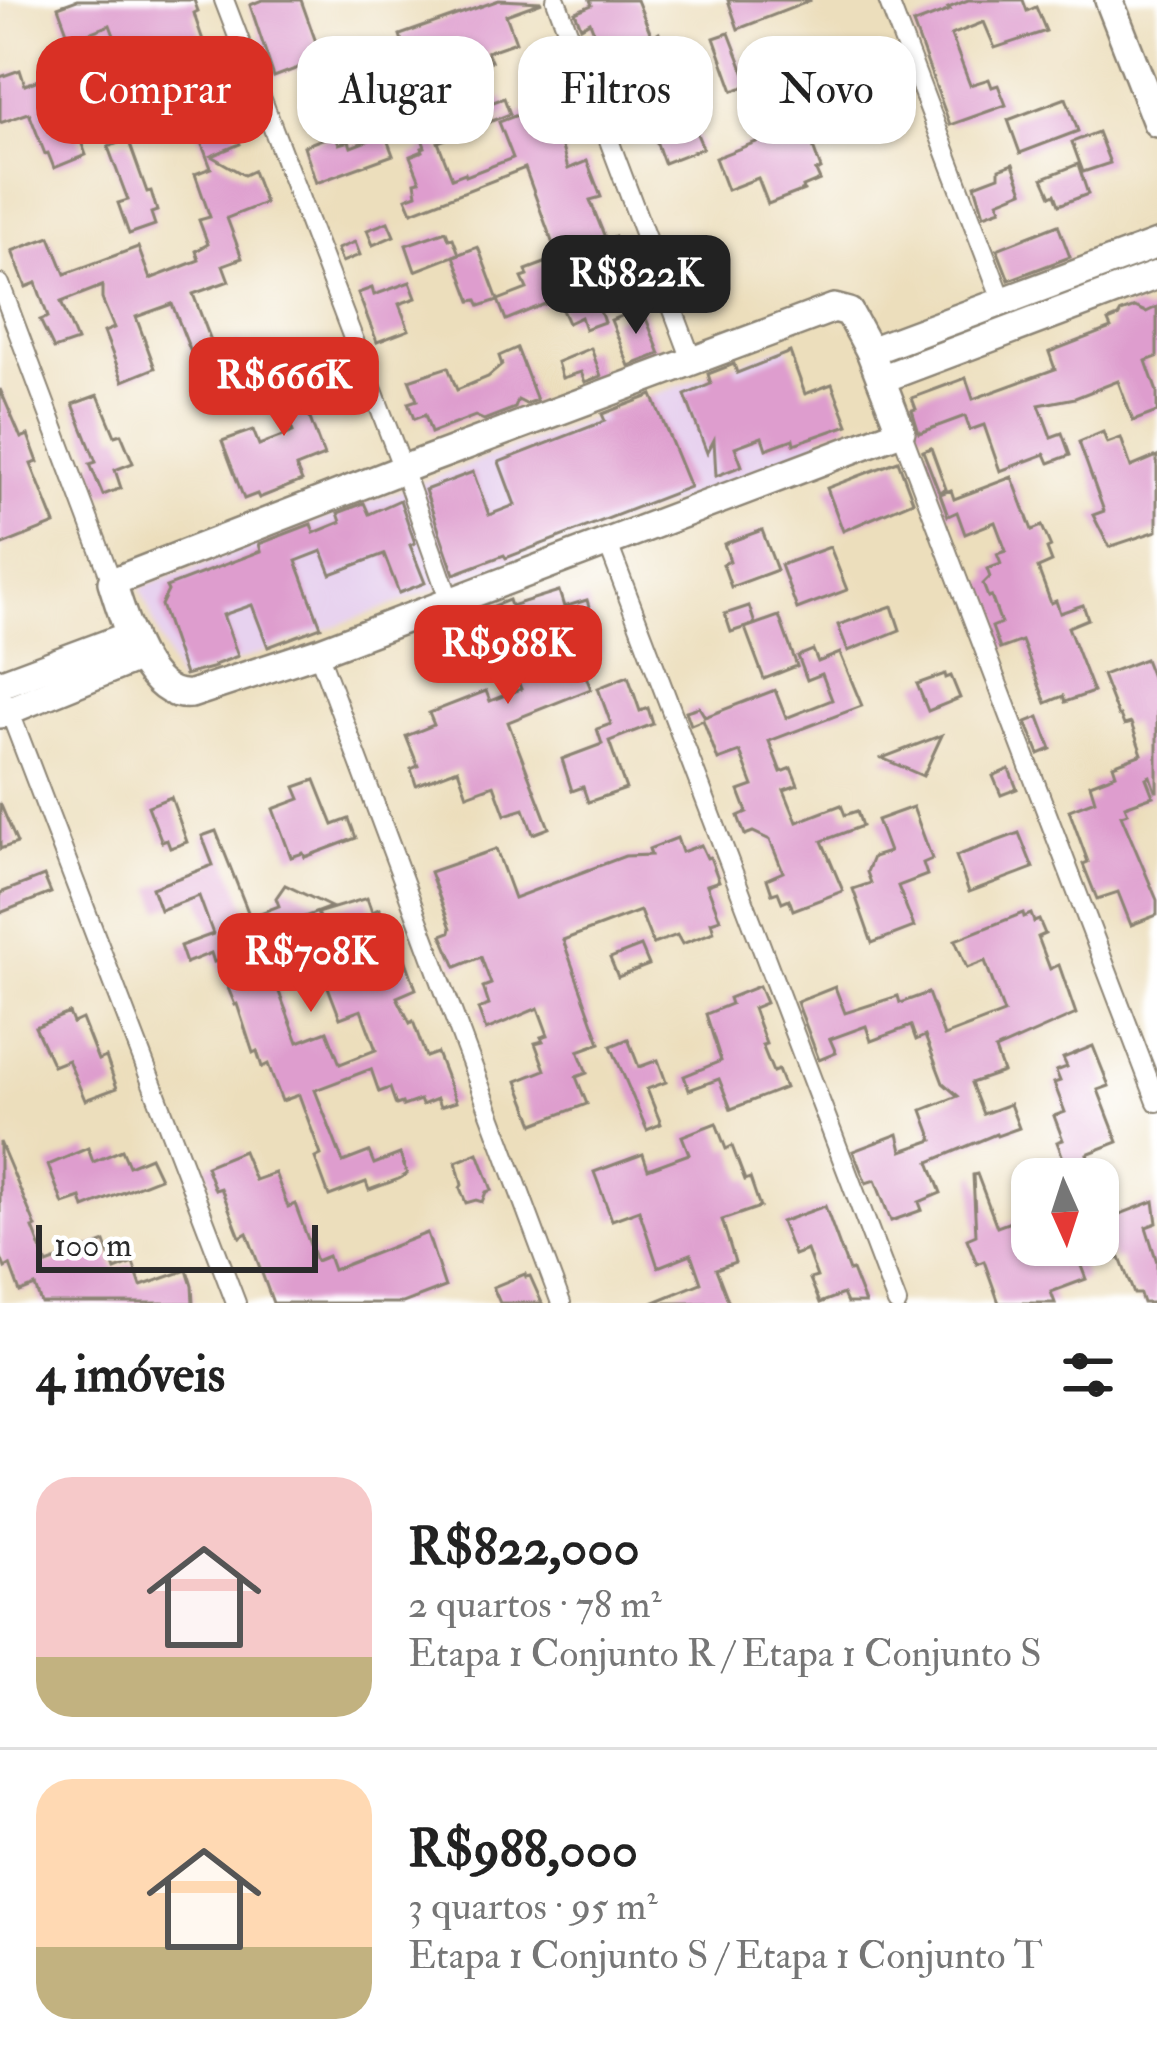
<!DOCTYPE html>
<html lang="pt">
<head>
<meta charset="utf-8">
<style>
  body { margin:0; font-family:"IM FELL Double Pica",serif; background:#f2f2f2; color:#222; height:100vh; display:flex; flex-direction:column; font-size:45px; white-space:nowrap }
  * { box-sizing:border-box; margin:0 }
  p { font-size:39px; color:#767676 }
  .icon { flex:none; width:66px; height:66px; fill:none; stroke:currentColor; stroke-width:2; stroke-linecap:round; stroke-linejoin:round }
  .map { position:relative; height:1303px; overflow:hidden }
  .panel { display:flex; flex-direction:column; background:#fff; flex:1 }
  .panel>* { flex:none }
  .top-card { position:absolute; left:36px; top:36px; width:1086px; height:108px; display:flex; gap:24px }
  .needle { width:78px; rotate:177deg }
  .buttons { position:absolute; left:1011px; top:1158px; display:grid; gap:24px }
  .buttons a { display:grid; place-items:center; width:108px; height:108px; border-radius:24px; background:#fff; box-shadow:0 3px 9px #0004; font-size:60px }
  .scale { position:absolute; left:36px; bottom:30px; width:282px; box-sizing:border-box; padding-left:12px; border:6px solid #2b2b2b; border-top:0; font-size:33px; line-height:42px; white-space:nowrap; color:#2b2b2b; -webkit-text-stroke:9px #fff; paint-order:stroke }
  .price { position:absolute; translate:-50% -102px; padding:0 27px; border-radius:24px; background:#d93025; color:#fff; font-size:39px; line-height:78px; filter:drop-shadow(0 3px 6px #0008) }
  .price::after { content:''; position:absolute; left:50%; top:72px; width:36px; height:27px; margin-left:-18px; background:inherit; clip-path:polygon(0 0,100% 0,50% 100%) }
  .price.selected { background:#222; color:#fff }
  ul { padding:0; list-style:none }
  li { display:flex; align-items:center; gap:36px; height:300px; padding:0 36px }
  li+li { border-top:3px solid #e0e0e0 }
  li span { display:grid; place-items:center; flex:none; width:336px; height:240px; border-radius:36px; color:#555 }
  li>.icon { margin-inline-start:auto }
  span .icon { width:144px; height:144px; fill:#fffc; stroke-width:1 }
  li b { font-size:51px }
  h2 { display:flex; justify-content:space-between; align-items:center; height:144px; padding:0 36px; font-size:51px }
  .pill { padding:0 42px; border-radius:36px; background:#fff; box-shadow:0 3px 9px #0004; font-size:42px; line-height:108px }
  .pill.selected { background:#d93025; color:#fff }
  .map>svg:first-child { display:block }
  .built { fill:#e7d2ef }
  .building { fill:#de9dce }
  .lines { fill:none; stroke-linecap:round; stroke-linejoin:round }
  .street-casing { stroke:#8c8474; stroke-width:22 }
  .secondary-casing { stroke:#8c8474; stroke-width:32 }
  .street { stroke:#fff; stroke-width:18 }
  .secondary { stroke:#fff; stroke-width:27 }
</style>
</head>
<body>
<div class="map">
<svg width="1157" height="1303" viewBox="0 0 1157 1303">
  <rect width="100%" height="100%" fill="#fff"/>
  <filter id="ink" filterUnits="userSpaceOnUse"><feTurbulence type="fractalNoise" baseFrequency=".00833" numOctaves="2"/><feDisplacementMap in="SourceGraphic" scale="24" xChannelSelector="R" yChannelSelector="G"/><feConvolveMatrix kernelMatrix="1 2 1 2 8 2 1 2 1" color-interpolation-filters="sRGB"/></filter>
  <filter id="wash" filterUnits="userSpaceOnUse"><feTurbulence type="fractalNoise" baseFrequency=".004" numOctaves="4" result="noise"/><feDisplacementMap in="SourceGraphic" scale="48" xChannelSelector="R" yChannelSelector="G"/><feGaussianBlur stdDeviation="2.7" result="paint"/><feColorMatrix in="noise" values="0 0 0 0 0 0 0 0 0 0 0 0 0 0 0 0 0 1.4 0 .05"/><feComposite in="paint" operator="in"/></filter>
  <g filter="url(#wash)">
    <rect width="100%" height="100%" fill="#ecdebc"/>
    <polygon class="built" points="787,345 823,449 178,683 140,588"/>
    <g id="blocks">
      <g class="building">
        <polygon points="77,0 194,0 198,11 194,13 196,20 222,96 214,99 224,127 233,124 240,144 211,156 244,175 253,171 265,203 227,218 242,258 223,265 229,281 193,294 215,351 240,342 249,366 234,371 242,394 218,403 214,392 203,396 193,369 197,368 172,304 136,317 155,368 123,381 104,332 114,328 102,299 102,286 61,302 77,341 54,349 40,320 48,317 36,283 26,287 12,251 50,237 65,274 138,247 150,279 199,260 196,251 208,244 199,220 210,217 195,174 211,168 189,111 137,130 130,113 167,98 157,65 129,75 110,25 70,40 58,7"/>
        <polygon points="262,0 301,0 322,59 274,77 250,5"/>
        <polygon points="499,0 542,2 506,15 516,42 487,52 491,61 468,70 457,41 397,62 391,46 402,41 400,35"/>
        <polygon points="590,0 637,0 652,37 659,33 665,50 658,53 673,92 678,90 703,148 664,163 648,119 627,127 608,78 601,81 595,65 605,61 590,22 581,27 575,12 592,5"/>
        <polygon points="728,0 810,0 810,1 738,29"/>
        <polygon points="968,0 1023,0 1027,11 1036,7 1046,31 995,48 984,22 951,35 970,85 989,79 992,87 998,85 1006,105 950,125 913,24 950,10 948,8"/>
        <polygon points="729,33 749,85 733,91 714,38"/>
        <polygon points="68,53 83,91 65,98 86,155 54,168 48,153 45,154 29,113 0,123 0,77 20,70 25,85 54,74 53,71 59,69 55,59"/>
        <polygon points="460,76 472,110 504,98 510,114 438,142 452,178 465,173 466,176 513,158 499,122 553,101 562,124 556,126 568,169 587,161 601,197 590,200 606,240 615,236 622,252 630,249 635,263 606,274 609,281 591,287 604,322 585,329 581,317 568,323 557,299 506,320 498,300 527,289 522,278 528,276 526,270 558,258 525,168 412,212 406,198 417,194 415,182 420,181 410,156 423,151 422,148 425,147 407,96"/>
        <polygon points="1066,98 1078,131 1020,153 1008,120"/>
        <polygon points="815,127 821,144 813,147 821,169 816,171 820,180 803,187 804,190 768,204 758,178 727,190 715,158 782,132 785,140"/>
        <polygon points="1098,132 1110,163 1083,172 1072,142"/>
        <polygon points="335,134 339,144 349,141 351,147 385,134 393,155 316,183 304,146"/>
        <polygon points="128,139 147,192 151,191 157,211 151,213 155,225 129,234 118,203 128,200 108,147"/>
        <polygon points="1013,164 1023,191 998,201 1001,209 984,215 975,185 999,176 999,169"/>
        <polygon points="1078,164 1088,194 1059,205 1055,194 1051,196 1043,178"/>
        <polygon points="388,222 394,236 373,245 367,230"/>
        <polygon points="1058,225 1070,257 1009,280 997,249"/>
        <polygon points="446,231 449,239 453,238 459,254 415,271 406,245"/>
        <polygon points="355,242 360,255 342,262 337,249"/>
        <polygon points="478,247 498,300 480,306 477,300 471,301 454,256"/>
        <polygon points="410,282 416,298 399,304 409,330 377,342 358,293 372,288 374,295"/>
        <polygon points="1135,307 1146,312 1157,307 1157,357 1146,361 1157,392 1157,412 1133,421 1118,381 1075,398 1039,405 1051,437 1062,433 1070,455 1049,463 1045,454 1000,471 984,425 970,430 965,416 919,433 912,410 916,409 912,398 966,378 973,399 1055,369 1049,352 1111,328 1108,321 1118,317 1121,312"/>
        <polygon points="642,308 660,354 629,366 611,320"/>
        <polygon points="517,348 537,400 526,404 518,400 515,408 484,420 475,416 431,433 425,415 414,419 408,403 417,400 409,380 448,367 457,390 488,377 502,365 499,356"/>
        <polygon points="591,348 601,376 585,382 581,372 562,378 557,362"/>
        <polygon points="790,352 805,394 832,384 848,425 794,444 793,439 766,449 762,437 735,447 742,466 716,476 714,440 707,453 685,395 711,384 708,374 734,364 737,373"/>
        <polygon points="336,366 346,394 306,408 324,456 296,467 302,481 259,498 257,494 244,499 222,441 253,430 259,445 293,432 279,395 289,391 286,384"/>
        <polygon points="0,389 21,438 28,435 38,462 31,464 55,524 0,546"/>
        <polygon points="98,395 115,436 121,434 133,463 115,470 121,488 103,495 90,464 96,462 73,404"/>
        <polygon points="652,395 690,487 506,558 504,555 454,574 425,490 473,472 489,515 515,505 499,462 605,421 602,414"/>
        <polygon points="1103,432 1107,443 1121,438 1131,467 1157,456 1157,531 1109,547 1093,515 1104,511 1079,442"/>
        <polygon points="931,448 946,489 939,492 923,451"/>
        <polygon points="898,461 913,501 843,531 827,488"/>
        <polygon points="1012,477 1032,530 1042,526 1051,547 1047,549 1052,562 1038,568 1051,603 1056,601 1060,613 1083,605 1088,619 1068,627 1093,692 1065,702 1063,696 1046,703 1022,641 1000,649 992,627 1001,623 991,596 988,597 983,584 990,577 987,569 1001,564 997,554 1006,551 995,522 965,534 957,512 948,516 940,494 951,490 954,499"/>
        <polygon points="400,500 415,543 410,545 425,583 399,593 384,554 331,574 322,551 296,561 321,627 268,647 252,605 223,615 238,656 214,665 215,667 185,675 161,605 168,591 166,587 261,551 259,544 311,524 314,533 341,522 338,513 364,503 369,514"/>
        <polygon points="762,530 777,570 731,587 723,564 730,561 724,544"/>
        <polygon points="830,547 847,590 797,609 781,565"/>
        <polygon points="559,591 564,607 587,600 602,651 579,659 591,689 508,722 549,828 533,834 524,809 505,815 494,785 467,795 458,769 416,785 411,769 418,766 406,736 434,725 429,713 486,691 490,701 521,689 514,671 558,654 543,615 508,629 510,634 479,645 468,616 509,600 511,606"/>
        <polygon points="749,606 755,624 731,632 725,614"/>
        <polygon points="892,606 900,630 848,651 838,625"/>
        <polygon points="779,616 797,666 764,679 745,628"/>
        <polygon points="813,650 818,662 840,653 862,706 769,741 781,772 791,768 798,785 784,790 797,822 841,805 845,815 857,811 862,826 822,841 843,891 793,910 789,899 782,902 778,892 772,894 767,879 783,872 770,840 753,832 745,835 738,816 747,812 739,791 753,786 740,752 718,760 703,720 691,725 686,711 699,707 705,717 775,690 786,718 832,700 822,674 807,680 798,656"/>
        <polygon points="1145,659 1157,690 1157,791 1155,791 1150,776 1146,778 1153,796 1125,806 1128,813 1121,815 1157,900 1157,915 1131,925 1118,892 1097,899 1083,864 1088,862 1069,810 1095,800 1090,784 1116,774 1113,765 1142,754 1131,723 1124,725 1120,715 1118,716 1102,675"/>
        <polygon points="945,674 946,678 951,676 960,698 928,711 917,684"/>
        <polygon points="628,676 640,711 648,708 653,724 609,741 626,789 588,802 583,787 572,791 562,759 602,744 597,729 611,724 598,688"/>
        <polygon points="1039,717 1051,749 1039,754 1026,722"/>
        <polygon points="942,735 923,776 882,758"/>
        <polygon points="1009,769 1017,789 1001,795 993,776"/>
        <polygon points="315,780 333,825 349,819 356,838 305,857 303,853 291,857 273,809 300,799 295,787"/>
        <polygon points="171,797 187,842 170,848 167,840 162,842 148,806"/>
        <polygon points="0,803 17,843 0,849"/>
        <polygon points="913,807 932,859 923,863 927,875 898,886 914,927 872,943 853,889 871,883 867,872 873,857 889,852 877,820"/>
        <polygon points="216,831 250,917 279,906 276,898 285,885 331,907 257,935 262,949 256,950 267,982 274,979 298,1042 327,1031 340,1064 376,1050 361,1010 340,1018 325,979 402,950 416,989 397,997 410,1023 413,1021 426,1057 437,1053 456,1102 440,1107 437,1099 422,1105 420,1100 403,1106 402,1103 396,1105 390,1088 379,1092 371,1069 315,1090 343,1162 369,1152 374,1164 400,1154 407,1174 399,1179 369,1190 366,1182 329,1196 315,1158 321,1155 299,1095 282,1101 268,1064 262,1067 257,1051 253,1053 237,1004 235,1005 217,961 214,962 211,953 186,963 180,946 213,934 199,896 160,910 152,888 213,865 202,836"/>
        <polygon points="1019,833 1033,868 969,892 956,856"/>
        <polygon points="677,838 682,852 701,845 707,858 710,857 719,881 707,885 720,919 711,922 714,932 682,944 677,935 653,944 640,911 563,940 600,1043 578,1051 587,1073 576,1077 587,1104 534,1124 517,1081 545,1070 535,1043 543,1041 541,1037 548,1035 538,1008 486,1030 478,1009 489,1005 483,987 491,984 481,957 456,967 442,935 450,932 451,928 430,872 496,849 514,898 625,856 651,855 649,849"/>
        <polygon points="44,876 51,893 0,913 0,893"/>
        <polygon points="367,898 372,912 379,909 385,927 332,946 317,913"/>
        <polygon points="1023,913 1024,917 1031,914 1034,922 1039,920 1045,934 1038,937 1050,969 1059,965 1076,1014 995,1050 1003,1072 971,1083 983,1114 1010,1104 1019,1128 997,1136 996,1134 929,1162 941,1193 919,1202 922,1210 891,1221 875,1180 866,1183 853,1151 898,1134 902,1151 933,1140 922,1110 958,1096 943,1083 925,1036 916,1040 911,1026 871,1041 866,1026 830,1039 836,1053 819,1060 797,1002 835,987 845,1013 898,996 900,1003 928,993 944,1036 1004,1013 985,961 967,968 955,940"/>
        <polygon points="641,946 649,965 618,977 610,958"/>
        <polygon points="759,986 766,1003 753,1008 766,1044 762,1045 773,1072 778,1070 785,1088 731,1109 719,1079 689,1090 684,1076 721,1061 706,1014 731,1004 729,998"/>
        <polygon points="69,1013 73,1023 82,1019 98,1060 106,1057 117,1088 85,1100 68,1060 53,1066 35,1027"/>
        <polygon points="628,1039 639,1067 658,1060 666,1082 647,1089 661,1124 647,1130 611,1046"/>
        <polygon points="1093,1046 1109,1086 1098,1090 1118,1142 1087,1154 1095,1179 1071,1179 1057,1142 1063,1140 1054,1116 1065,1112 1054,1083 1060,1081 1056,1071 1067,1067 1063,1058"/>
        <polygon points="716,1123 726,1149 732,1146 745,1180 750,1178 760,1207 722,1220 735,1262 716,1269 729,1303 652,1303 701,1283 691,1254 658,1267 639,1210 612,1220 594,1172 643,1154 648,1169 689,1154 682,1136"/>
        <polygon points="0,1142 36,1227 33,1228 47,1264 105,1242 115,1270 133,1263 141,1286 187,1270 192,1286 193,1303 41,1303 35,1286 20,1292 10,1265 5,1268 0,1255"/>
        <polygon points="88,1148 93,1162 122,1150 129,1166 150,1157 160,1178 84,1208 81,1198 63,1204 48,1165"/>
        <polygon points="243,1151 255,1180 275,1173 288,1207 295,1204 316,1261 328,1256 333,1270 427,1233 445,1287 403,1303 273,1303 247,1233 240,1237 221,1188 215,1190 206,1166"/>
        <polygon points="478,1153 492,1190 486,1192 482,1202 476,1200 466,1203 460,1188 462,1185 456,1162"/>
        <polygon points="977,1174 997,1227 1032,1214 1032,1245 1073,1245 1086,1279 1051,1292 1055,1303 999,1303 984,1261 977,1264 967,1239 976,1235 973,1175"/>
        <polygon points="1154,1201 1157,1223 1146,1227 1157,1262 1157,1303 1143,1303 1140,1294 1134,1294 1120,1258 1114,1260 1099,1222"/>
        <polygon points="825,1206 849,1271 852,1270 865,1303 847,1303 843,1294 820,1303 810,1279 817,1277 807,1250 794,1255 781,1222"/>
        <polygon points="525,1274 526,1277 530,1276 542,1303 500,1303 493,1287"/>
      </g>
    </g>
  </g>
  <g filter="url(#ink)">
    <use href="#blocks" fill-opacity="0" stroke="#8c8474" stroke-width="3"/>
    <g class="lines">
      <g class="street-casing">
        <g id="street">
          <polyline points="224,0 403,469 450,602"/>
          <polyline points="556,0 692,360"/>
          <polyline points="888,0 1003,302"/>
          <polyline points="0,284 112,582"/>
          <polyline points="901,431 1157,1102"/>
          <polyline points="608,544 897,1303"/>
          <polyline points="318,652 561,1303"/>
          <polyline points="6,702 236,1303"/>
        </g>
      </g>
      <g class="secondary-casing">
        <g id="secondary">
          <polyline points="1109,0 1157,123"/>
          <path d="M834,308l15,4 21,39 31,80 -583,221 -127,42c-46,6 -68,-78 -79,-112l291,-113z"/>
          <polyline points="870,351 1157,244"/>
          <polyline points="881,379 1157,275"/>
          <polyline points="0,684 131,635"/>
          <polyline points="0,714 140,657"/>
        </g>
      </g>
      <use href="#street" class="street"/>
      <use href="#secondary" class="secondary"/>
    </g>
  </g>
</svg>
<div class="buttons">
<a><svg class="needle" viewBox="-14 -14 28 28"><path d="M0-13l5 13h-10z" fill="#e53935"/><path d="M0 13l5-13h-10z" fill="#767676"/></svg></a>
</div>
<div class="scale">100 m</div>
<b class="price selected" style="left:636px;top:337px">R$822K</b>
<b class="price" style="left:284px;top:439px">R$666K</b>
<b class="price" style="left:508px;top:707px">R$988K</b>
<b class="price" style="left:311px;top:1015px">R$708K</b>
<div class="top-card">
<a class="pill selected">Comprar</a>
<a class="pill">Alugar</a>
<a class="pill">Filtros</a>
<a class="pill">Novo</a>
</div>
</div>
<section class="panel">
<h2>4 imóveis<svg class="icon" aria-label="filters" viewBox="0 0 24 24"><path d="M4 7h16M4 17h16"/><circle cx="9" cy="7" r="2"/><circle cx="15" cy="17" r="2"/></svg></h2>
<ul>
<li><span style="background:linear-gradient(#f6c9c9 75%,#c2b280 0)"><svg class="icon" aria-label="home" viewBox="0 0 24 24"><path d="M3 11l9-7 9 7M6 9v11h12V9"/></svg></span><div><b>R$822,000</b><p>2 quartos · 78 m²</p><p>Etapa 1 Conjunto R / Etapa 1 Conjunto S</p></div></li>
<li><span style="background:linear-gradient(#ffd9b3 70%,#c2b280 0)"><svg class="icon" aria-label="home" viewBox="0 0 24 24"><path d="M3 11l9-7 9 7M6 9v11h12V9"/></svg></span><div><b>R$988,000</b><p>3 quartos · 95 m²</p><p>Etapa 1 Conjunto S / Etapa 1 Conjunto T</p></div></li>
</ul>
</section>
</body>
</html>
